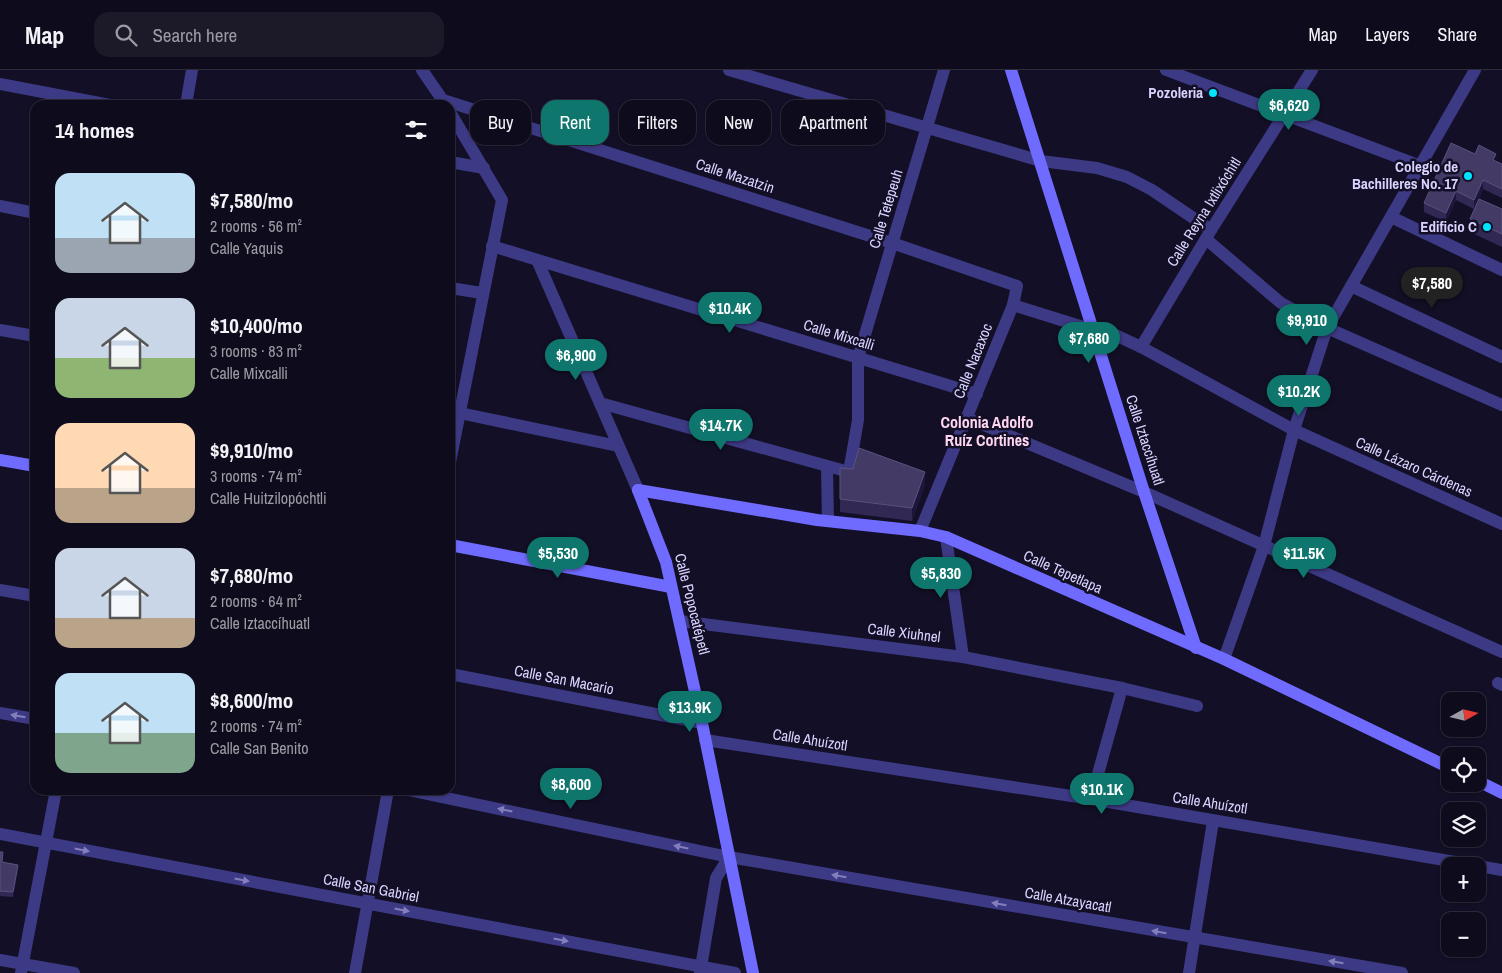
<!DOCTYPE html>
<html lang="en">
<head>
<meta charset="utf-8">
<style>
  body { margin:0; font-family:"Archivo Narrow",sans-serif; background:#1c1929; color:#f1f3f6; height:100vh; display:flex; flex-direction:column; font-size:19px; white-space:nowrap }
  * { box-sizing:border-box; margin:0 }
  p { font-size:16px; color:#9b9ba3 }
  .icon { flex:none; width:28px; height:28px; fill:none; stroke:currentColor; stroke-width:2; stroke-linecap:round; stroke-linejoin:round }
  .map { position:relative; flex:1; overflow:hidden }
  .side { position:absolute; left:30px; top:30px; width:425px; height:695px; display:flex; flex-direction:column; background:#0e0b1c; border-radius:15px; box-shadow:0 1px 4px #0004,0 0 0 1px #2e2b3b }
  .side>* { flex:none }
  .hud { position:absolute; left:470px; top:30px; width:475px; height:45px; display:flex; gap:10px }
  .needle { width:32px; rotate:82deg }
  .fabs { position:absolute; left:1441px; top:622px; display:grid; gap:10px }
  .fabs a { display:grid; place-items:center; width:45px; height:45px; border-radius:10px; background:#0e0b1c; box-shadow:0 1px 4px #0004,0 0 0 1px #2e2b3b; font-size:25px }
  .price { position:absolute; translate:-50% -42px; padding:0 11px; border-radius:18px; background:#0f766e; color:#fff; font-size:16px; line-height:32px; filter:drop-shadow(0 1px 2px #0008) }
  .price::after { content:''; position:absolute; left:50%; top:30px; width:15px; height:11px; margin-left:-8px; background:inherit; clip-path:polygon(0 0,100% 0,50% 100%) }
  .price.on { background:#222; color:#fff }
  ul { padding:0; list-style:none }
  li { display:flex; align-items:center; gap:15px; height:125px; padding:0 25px }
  li span { display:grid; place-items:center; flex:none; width:140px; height:100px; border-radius:15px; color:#555 }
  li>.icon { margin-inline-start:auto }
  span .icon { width:60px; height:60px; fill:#fffc; stroke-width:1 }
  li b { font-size:21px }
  h2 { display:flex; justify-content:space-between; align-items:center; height:60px; padding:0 25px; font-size:21px }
  .chip { padding:0 18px; border-radius:15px; background:#0e0b1c; box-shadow:0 1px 4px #0004,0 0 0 1px #2e2b3b; font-size:18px; line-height:45px }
  .chip.on { background:#0f766e; color:#fff }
  header { display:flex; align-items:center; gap:30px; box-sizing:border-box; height:70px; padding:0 25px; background:#0e0b1c; border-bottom:1px solid #2e2b3b }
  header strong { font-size:24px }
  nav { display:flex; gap:28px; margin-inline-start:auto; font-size:18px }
  .search { width:350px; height:45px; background:#1c1929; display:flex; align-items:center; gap:12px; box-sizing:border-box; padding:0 18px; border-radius:15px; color:#9b9ba3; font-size:19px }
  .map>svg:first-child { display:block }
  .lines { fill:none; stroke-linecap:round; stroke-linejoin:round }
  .street { stroke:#3d3a85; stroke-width:12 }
  .secondary { stroke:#6f6bff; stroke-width:12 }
  .wall { fill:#312854 }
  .shaded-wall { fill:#1d163a }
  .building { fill:#433a66; stroke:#5a527e }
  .oneway { fill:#837fbc }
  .poi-dot { fill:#00e5ff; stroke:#130f26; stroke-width:2 }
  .labels { text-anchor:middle; stroke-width:5; stroke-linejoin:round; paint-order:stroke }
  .poi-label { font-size:15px; font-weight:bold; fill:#d9d4ff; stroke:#130f26; text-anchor:end }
  .street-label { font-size:15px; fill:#d9d4ff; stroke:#130f26 }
  .neighbourhood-label { font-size:16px; font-weight:bold; fill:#ffd6f0; stroke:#130f26 }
</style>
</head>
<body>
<header>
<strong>Map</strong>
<div class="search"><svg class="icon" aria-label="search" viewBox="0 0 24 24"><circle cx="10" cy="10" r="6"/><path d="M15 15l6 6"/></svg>Search here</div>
<nav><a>Map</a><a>Layers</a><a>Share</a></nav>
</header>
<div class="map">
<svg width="1502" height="903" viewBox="0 0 1502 903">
  <rect width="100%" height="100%" fill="#130f26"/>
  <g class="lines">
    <g class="street">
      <polyline points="422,0 446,35"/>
      <polyline points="729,0 1041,91 1097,98 1127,107 1152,120 1211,160"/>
      <polyline points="1166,0 1421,96"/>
      <polyline points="0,14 110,35"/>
      <polyline points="443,30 892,173 1017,216 1013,235 920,461"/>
      <polyline points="186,35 192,0"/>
      <polyline points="450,42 502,130 450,392"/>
      <polyline points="450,92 484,98"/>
      <polyline points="0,136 35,143"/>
      <polyline points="1391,147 1502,200"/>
      <polyline points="1206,169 1281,233 1327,258 1502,335"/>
      <polyline points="492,176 977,324"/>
      <polyline points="538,192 638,420"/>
      <polyline points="1351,216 1502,287"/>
      <polyline points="450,218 482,223"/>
      <polyline points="1013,235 1093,260 1111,263 1141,277 1294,360 1502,454"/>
      <polyline points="0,260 35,266"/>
      <polyline points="1141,277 1211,160 1312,0"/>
      <polyline points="600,333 849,402 858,350 858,288 944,0"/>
      <polyline points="450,341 618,376"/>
      <polyline points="967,348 1144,422 1502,582"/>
      <polyline points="827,397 828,451"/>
      <polyline points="946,467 963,587"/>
      <polyline points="0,520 35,526"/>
      <polyline points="680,551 963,587 1122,618 1197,636"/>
      <polyline points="1224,589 1264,476 1294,360 1327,258 1475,0"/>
      <polyline points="450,604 702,653"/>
      <polyline points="1498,613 1502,615"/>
      <polyline points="0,643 35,649"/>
      <polyline points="705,670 1091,729 1502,800"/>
      <polyline points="408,720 729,787 1402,903"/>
      <polyline points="1091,729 1122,618"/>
      <polyline points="0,764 735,903"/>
      <polyline points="0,890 74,903"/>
      <polyline points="21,903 56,720"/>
      <polyline points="355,903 388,720"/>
      <polyline points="700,903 716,808 729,787"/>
      <polyline points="1189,903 1213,751"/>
    </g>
    <g class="secondary">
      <polyline points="1011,0 1144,422 1196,578"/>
      <polyline points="0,390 35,396"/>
      <polyline points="638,420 817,450 920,461 946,467 1224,589 1450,698"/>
      <polyline points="638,420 666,492 702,653 753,903"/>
      <polyline points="450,475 671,517"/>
      <polyline points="1478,711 1502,723"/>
    </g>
  </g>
  <g class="wall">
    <polygon points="1475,84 1502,94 1502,128 1483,119 1474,139 1456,130 1446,152 1424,142 1424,133"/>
    <polygon points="1502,139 1502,177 1470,162 1470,149"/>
    <polygon points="840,398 925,415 912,451 840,442"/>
    <polygon points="0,782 3,787 2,792 18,800 13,827 0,826"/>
  </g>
  <g class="shaded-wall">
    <polygon points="1483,110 1483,119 1474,139 1474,130"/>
    <polygon points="1456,121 1456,130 1446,152 1446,143"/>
    <polygon points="925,402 925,415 912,451 912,438"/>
    <polygon points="18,795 18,800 13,827 13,822"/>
  </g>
  <g class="building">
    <polygon points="1451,73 1475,84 1479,75 1496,84 1493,90 1502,94 1502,119 1483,110 1474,130 1456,121 1446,143 1424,133"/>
    <polygon points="1479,129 1502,139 1502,164 1470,149"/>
    <polygon points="859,378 925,402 912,438 840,429 840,398 853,399"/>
    <polygon points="0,782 3,782 2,792 18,795 13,822 0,821"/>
  </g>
  <defs><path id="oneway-solid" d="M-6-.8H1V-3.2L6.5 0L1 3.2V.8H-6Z" transform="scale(1.25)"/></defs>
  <g class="oneway">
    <use href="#oneway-solid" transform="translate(18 646) rotate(-170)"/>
    <use href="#oneway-solid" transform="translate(505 740) rotate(-168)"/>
    <use href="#oneway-solid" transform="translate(681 777) rotate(-168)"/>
    <use href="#oneway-solid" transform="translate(82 780) rotate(11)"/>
    <use href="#oneway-solid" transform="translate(839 806) rotate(-170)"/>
    <use href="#oneway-solid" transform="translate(242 810) rotate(11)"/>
    <use href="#oneway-solid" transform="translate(999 834) rotate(-170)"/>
    <use href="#oneway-solid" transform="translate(402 840) rotate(11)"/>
    <use href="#oneway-solid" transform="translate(1159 862) rotate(-170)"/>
    <use href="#oneway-solid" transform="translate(561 870) rotate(11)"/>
    <use href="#oneway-solid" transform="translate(1336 892) rotate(-171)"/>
  </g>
  <g class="poi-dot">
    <circle cx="1213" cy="23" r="5"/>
    <circle cx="1468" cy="106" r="5"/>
    <circle cx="1487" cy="157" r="5"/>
  </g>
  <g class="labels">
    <g class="poi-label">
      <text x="1203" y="28">Pozoleria</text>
      <text x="1458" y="102">Colegio de<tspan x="1458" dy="17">Bachilleres No. 17</tspan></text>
      <text x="1477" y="162">Edificio C</text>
    </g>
    <g class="street-label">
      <text transform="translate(735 106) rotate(18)" y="5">Calle Mazatzin</text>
      <text transform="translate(886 139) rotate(-73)" y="5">Calle Tetepeuh</text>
      <text transform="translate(1204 142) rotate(-58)" y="5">Calle Reyna Ixtlixóchitl</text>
      <text transform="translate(839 265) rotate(17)" y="5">Calle Mixcalli</text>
      <text transform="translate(973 291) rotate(-68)" y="5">Calle Nacaxoc</text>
      <text transform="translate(1145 370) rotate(72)" y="5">Calle Iztaccíhuatl</text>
      <text transform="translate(1414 397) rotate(24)" y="5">Calle Lázaro Cárdenas</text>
      <text transform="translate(1063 502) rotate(24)" y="5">Calle Tepetlapa</text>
      <text transform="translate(692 534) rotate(76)" y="5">Calle Popocatépetl</text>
      <text transform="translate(904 563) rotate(7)" y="5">Calle Xiuhnel</text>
      <text transform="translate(564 610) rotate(11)" y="5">Calle San Macario</text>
      <text transform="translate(810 670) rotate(9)" y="5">Calle Ahuízotl</text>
      <text transform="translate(1210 733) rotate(9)" y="5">Calle Ahuízotl</text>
      <text transform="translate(371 818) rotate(11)" y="5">Calle San Gabriel</text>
      <text transform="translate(1068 830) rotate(10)" y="5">Calle Atzayacatl</text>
    </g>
    <g class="neighbourhood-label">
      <text x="987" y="358">Colonia Adolfo<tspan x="987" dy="18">Ruíz Cortines</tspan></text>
    </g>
  </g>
</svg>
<div class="fabs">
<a><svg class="needle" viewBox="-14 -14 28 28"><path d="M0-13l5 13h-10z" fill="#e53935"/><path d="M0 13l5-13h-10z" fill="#9b9ba3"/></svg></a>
<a><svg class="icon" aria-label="locate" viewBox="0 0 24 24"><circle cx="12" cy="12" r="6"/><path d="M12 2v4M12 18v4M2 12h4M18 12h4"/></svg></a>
<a><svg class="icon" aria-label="layers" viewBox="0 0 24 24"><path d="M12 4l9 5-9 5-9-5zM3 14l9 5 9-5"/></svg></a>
<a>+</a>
<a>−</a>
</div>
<b class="price" style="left:1289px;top:61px">$6,620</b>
<b class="price on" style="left:1432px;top:239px">$7,580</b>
<b class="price" style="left:730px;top:264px">$10.4K</b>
<b class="price" style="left:1307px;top:276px">$9,910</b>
<b class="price" style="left:1089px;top:294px">$7,680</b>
<b class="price" style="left:576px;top:311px">$6,900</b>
<b class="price" style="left:1299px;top:347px">$10.2K</b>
<b class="price" style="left:721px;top:381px">$14.7K</b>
<b class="price" style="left:558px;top:509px">$5,530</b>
<b class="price" style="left:1304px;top:509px">$11.5K</b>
<b class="price" style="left:941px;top:529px">$5,830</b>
<b class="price" style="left:690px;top:663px">$13.9K</b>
<b class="price" style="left:571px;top:740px">$8,600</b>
<b class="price" style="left:1102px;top:745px">$10.1K</b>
<div class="hud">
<a class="chip">Buy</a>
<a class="chip on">Rent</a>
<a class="chip">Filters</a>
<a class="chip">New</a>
<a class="chip">Apartment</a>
</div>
<section class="side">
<h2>14 homes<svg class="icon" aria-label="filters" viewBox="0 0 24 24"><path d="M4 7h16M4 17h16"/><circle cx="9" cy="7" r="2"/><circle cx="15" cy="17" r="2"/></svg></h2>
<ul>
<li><span style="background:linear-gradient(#bfe0f5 65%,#9aa5b1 0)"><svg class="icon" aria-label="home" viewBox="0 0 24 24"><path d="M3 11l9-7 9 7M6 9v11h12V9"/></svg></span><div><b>$7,580/mo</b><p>2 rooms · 56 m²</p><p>Calle Yaquis</p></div></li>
<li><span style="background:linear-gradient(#c9d6e8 60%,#8fb573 0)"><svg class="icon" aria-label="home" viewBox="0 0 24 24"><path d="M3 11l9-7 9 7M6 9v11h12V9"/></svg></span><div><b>$10,400/mo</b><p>3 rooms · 83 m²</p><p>Calle Mixcalli</p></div></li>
<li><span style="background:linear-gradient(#ffd9b3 65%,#b9a48a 0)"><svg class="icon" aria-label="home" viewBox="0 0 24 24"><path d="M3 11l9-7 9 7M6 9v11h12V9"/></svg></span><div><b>$9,910/mo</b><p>3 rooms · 74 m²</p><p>Calle Huitzilopóchtli</p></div></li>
<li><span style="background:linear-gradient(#c9d6e8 70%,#b9a48a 0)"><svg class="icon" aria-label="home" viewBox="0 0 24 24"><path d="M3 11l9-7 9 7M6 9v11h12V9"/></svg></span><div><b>$7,680/mo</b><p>2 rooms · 64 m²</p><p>Calle Iztaccíhuatl</p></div></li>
<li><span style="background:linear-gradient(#bfe0f5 60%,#7fa58c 0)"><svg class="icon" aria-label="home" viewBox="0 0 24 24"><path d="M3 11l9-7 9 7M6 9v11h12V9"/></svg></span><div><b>$8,600/mo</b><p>2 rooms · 74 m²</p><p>Calle San Benito</p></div></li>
</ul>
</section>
</div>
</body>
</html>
